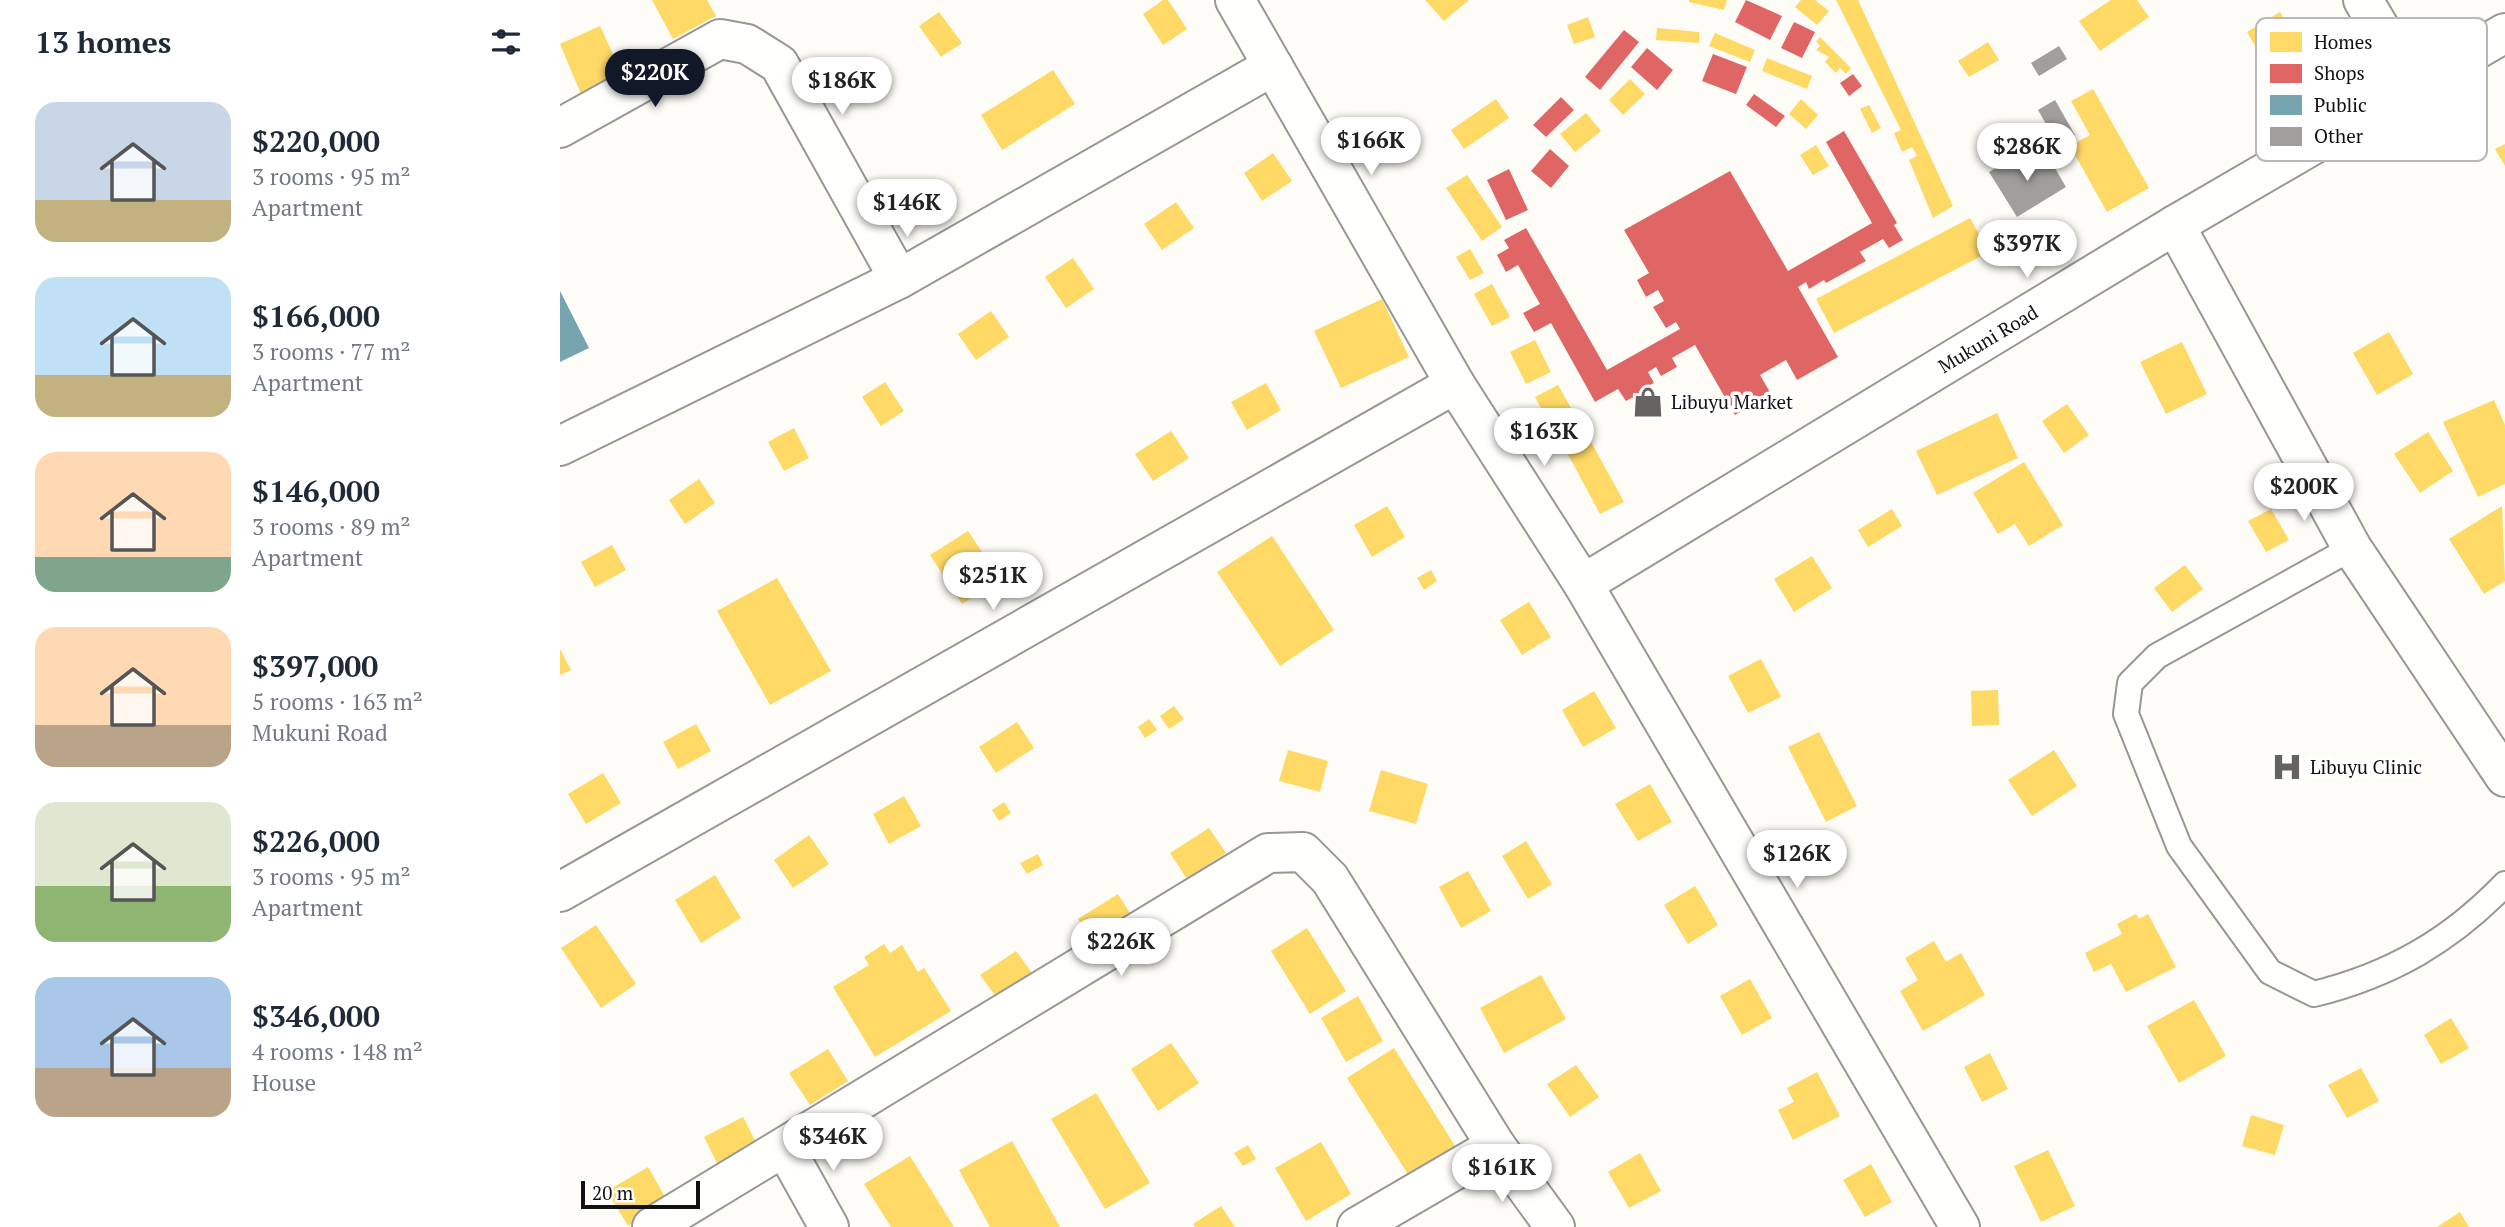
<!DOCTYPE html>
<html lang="en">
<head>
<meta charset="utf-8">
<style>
  body { margin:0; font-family:"PT Serif",serif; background:#f2f2f3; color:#1f2937; height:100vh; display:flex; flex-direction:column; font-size:26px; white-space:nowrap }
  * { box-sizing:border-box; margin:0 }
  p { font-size:23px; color:#747a83 }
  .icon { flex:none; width:38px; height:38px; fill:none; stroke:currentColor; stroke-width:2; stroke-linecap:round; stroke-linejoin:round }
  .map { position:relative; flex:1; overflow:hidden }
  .details { display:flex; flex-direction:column; background:#fff; width:560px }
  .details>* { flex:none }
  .scale { position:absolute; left:21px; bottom:18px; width:119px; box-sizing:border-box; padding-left:7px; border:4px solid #111; border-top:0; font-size:19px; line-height:24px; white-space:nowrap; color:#111; -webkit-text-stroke:5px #fff; paint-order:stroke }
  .price { position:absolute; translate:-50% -60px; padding:0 16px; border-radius:24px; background:#fff; color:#222; font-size:23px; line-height:46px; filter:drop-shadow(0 2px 4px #0008) }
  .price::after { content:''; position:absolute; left:50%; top:42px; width:21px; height:16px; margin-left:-10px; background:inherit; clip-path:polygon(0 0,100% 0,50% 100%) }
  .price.active { background:#111827; color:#fff }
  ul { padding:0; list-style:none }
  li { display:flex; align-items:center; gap:21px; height:175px; padding:0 35px }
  li span { display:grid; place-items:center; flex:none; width:196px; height:140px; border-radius:21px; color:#555 }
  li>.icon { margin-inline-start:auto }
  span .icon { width:84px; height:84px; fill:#fffc; stroke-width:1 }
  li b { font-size:30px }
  h2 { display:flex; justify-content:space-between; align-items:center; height:84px; padding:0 35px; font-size:30px }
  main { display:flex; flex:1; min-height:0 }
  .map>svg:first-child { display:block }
  .homes { fill:#ffd966 }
  .shops { fill:#e06666 }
  .public { fill:#76a5af }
  .building { fill:#a19f9c }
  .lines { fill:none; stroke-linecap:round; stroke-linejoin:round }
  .lane-casing { stroke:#979795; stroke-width:28 }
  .street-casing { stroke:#979795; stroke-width:42 }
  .lane { stroke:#fffffe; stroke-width:24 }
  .street { stroke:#fffffe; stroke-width:38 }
  .labels { text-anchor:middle; stroke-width:7; stroke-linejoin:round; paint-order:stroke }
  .street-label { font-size:19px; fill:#111; stroke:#fff }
  .poi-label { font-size:19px; fill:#111; stroke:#fff; text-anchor:start }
  .key { fill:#fff; stroke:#b8b8b8; stroke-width:2 }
  .key-label { font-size:19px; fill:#111 }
</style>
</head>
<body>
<main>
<section class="details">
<h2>13 homes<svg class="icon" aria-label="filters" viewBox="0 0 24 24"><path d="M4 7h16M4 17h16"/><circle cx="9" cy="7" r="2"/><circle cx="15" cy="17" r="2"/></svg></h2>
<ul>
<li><span style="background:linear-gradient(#c9d6e8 70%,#c2b280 0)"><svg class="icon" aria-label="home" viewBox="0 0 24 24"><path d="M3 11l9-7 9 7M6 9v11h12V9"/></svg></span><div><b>$220,000</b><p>3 rooms · 95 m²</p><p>Apartment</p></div></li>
<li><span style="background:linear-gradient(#bfe0f5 70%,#c2b280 0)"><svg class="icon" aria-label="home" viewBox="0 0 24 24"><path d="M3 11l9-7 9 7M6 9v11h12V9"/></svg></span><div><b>$166,000</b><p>3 rooms · 77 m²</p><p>Apartment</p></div></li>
<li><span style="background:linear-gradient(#ffd9b3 75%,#7fa58c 0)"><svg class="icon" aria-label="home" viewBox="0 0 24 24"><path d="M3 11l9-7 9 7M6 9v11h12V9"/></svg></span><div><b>$146,000</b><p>3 rooms · 89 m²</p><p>Apartment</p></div></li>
<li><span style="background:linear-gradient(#ffd9b3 70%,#b9a48a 0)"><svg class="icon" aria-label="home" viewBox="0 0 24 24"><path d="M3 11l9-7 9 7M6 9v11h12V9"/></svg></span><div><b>$397,000</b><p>5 rooms · 163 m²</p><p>Mukuni Road</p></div></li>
<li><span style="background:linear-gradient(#dfe7d0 60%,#8fb573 0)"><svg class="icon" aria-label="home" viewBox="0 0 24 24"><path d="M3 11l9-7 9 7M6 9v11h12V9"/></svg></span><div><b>$226,000</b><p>3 rooms · 95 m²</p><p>Apartment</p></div></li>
<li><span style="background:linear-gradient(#a9c7e8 65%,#b9a48a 0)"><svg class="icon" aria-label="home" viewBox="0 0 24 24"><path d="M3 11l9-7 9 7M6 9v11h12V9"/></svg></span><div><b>$346,000</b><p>4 rooms · 148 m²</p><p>House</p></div></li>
</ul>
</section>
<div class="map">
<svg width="1945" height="1227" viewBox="0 0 1945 1227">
  <rect width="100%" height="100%" fill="#fdfcf7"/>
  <g class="homes">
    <polygon points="92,0 147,0 156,16 113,39"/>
    <polygon points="603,0 608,0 627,29 603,45 583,14"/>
    <polygon points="865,0 909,0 884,21"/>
    <polygon points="1129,0 1167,0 1164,10 1129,2"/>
    <polygon points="1241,0 1255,0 1269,11 1257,25 1235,7"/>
    <polygon points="1276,0 1298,0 1393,206 1373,218 1349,160 1357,156 1352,147 1342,152 1334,133 1341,130"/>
    <polygon points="1551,0 1577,0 1589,17 1540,51 1519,21"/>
    <polygon points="379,12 402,43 381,57 359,26"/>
    <polygon points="1720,12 1758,76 1724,96 1687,32"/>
    <polygon points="1028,17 1035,37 1014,44 1007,25"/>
    <polygon points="40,26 63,76 21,94 0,44"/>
    <polygon points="1097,28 1139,32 1139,43 1096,40"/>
    <polygon points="1155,33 1195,50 1190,62 1149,46"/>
    <polygon points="1260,37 1291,68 1286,74 1280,68 1276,73 1265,62 1269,57 1256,50 1260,46 1256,41"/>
    <polygon points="1428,42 1439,60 1409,77 1398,61"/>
    <polygon points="1207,58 1252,76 1247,89 1202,71"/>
    <polygon points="493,70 515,104 442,150 421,115"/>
    <polygon points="1070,79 1085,94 1063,115 1049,100"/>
    <polygon points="1533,89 1589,188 1547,212 1510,146 1530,135 1511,101"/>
    <polygon points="936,99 949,118 904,149 891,130"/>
    <polygon points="1241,99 1258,115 1246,129 1229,114"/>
    <polygon points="1309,105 1321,128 1312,133 1300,109"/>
    <polygon points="1026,113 1041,131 1015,152 1000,134"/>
    <polygon points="1945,144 1945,166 1935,149"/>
    <polygon points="1256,145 1269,166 1253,175 1240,155"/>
    <polygon points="713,153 732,181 702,201 684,173"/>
    <polygon points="907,175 942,227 922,241 886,188"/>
    <polygon points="616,202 634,228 602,250 584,224"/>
    <polygon points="1410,218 1429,252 1274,333 1256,299"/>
    <polygon points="910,249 924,273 910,280 896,257"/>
    <polygon points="513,258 534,289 506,308 485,277"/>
    <polygon points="932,284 950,317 932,326 914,294"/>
    <polygon points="822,299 849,357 781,388 754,331"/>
    <polygon points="431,311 449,337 416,360 398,334"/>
    <polygon points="1829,332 1853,374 1817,395 1793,353"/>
    <polygon points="975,340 991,372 966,384 950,352"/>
    <polygon points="1622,342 1647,394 1606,414 1580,362"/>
    <polygon points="325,382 344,411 321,426 302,397"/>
    <polygon points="706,383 721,410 687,430 671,402"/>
    <polygon points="998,385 1016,417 993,430 975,397"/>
    <polygon points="1934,400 1945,425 1945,484 1918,497 1883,422"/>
    <polygon points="1507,404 1529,435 1504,453 1482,421"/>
    <polygon points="1437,413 1458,458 1377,495 1356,451"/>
    <polygon points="1019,420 1064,502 1040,514 996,432"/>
    <polygon points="234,428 249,458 224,471 208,442"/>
    <polygon points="611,431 629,458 593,481 575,454"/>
    <polygon points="1868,432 1893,471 1860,493 1834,454"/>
    <polygon points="1464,462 1503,525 1469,546 1455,524 1438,534 1413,493"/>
    <polygon points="139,479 155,503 125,524 109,500"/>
    <polygon points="827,506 845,537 812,557 794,525"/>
    <polygon points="1942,506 1945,581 1924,594 1889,539"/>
    <polygon points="1332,509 1342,526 1308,547 1298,530"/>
    <polygon points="1711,509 1729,540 1706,552 1688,521"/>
    <polygon points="408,531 440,579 402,604 370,555"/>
    <polygon points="712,536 774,630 720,666 657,572"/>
    <polygon points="52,545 66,570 35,587 21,562"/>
    <polygon points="1252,556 1272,588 1234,612 1214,579"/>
    <polygon points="1625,565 1643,589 1612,612 1594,588"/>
    <polygon points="871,570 877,581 864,590 857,578"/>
    <polygon points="217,578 271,671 210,705 157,611"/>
    <polygon points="969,602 991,637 962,655 940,620"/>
    <polygon points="0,649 11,670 0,675"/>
    <polygon points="1201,659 1221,697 1188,713 1168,676"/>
    <polygon points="1438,690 1439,725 1412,726 1411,691"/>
    <polygon points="1034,691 1056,728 1023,747 1002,710"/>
    <polygon points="614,706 624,719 609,729 600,716"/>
    <polygon points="589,719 597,730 585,738 578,727"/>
    <polygon points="457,722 474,748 436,773 419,747"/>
    <polygon points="136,724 151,751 118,769 103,742"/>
    <polygon points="1259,732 1297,806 1266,822 1228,747"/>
    <polygon points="728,750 768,761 760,792 719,781"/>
    <polygon points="1494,750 1517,786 1472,816 1448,780"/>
    <polygon points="821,770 868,784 856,824 809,811"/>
    <polygon points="43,773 61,803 26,824 8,794"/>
    <polygon points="1090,784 1112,822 1078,841 1055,804"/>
    <polygon points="344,796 361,826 329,844 313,814"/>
    <polygon points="444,802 451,813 439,821 432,810"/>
    <polygon points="649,828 666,853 627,879 610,853"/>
    <polygon points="249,835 269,864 233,888 214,860"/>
    <polygon points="966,841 992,884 968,899 942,856"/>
    <polygon points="478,854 483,865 467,874 460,863"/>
    <polygon points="908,871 931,911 901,928 879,887"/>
    <polygon points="155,875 181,918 141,943 115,900"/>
    <polygon points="1135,886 1158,925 1128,944 1104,905"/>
    <polygon points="558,894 575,921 536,946 518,919"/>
    <polygon points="1576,914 1579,919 1588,914 1616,967 1566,992 1551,964 1534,972 1525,953 1562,934 1557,924"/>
    <polygon points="36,925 76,984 41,1008 1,948"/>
    <polygon points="747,928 786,991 750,1014 711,951"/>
    <polygon points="1374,941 1386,962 1401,953 1425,995 1363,1031 1340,991 1358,980 1345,958"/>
    <polygon points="324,944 330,953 342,945 358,972 364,968 391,1011 315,1057 273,987 309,965 304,957"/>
    <polygon points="456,951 475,977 440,1002 420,975"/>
    <polygon points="981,975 1006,1019 944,1053 920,1008"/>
    <polygon points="1190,979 1212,1018 1182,1035 1160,996"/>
    <polygon points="798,996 823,1041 786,1062 761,1018"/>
    <polygon points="1634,1000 1666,1056 1619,1083 1587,1026"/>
    <polygon points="1891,1018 1909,1048 1881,1064 1864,1035"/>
    <polygon points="611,1043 639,1083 598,1111 571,1069"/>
    <polygon points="834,1048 895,1146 849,1176 787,1078"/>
    <polygon points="268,1049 288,1081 250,1105 229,1073"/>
    <polygon points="1430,1053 1448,1089 1422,1102 1404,1067"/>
    <polygon points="1016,1065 1039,1097 1010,1117 987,1084"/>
    <polygon points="1801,1068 1819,1101 1787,1118 1768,1085"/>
    <polygon points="1257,1072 1280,1116 1233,1140 1218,1110 1234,1102 1227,1088"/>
    <polygon points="536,1093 590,1183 545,1209 491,1119"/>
    <polygon points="1691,1115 1724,1125 1715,1155 1682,1146"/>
    <polygon points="183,1117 200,1150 161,1171 144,1137"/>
    <polygon points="452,1141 500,1227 430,1227 399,1170"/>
    <polygon points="761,1142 791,1194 746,1221 715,1168"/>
    <polygon points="688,1145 696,1159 683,1166 674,1153"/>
    <polygon points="1488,1150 1515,1206 1481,1222 1454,1166"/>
    <polygon points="1080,1153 1101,1191 1069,1208 1048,1172"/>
    <polygon points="350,1156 394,1227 331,1227 304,1184"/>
    <polygon points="1311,1164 1332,1202 1305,1217 1283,1180"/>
    <polygon points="88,1167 108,1202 68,1226 47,1191"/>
    <polygon points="661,1206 675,1227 635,1227 633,1224"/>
    <polygon points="1900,1212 1909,1227 1877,1227"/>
  </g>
  <g class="shops">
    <polygon points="1186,0 1222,16 1210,40 1175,22"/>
    <polygon points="1234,22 1255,32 1242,58 1221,48"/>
    <polygon points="1064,30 1079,42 1040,90 1025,77"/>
    <polygon points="1087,48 1113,70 1097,90 1071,67"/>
    <polygon points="1153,54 1187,67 1176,94 1142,81"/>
    <polygon points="1293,74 1302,86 1289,96 1280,83"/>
    <polygon points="1194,94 1225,116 1216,127 1186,105"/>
    <polygon points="1001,97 1014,110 986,137 973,125"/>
    <polygon points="1284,131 1337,223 1334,225 1343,240 1329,248 1323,239 1300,252 1306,261 1266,283 1264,280 1249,289 1246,282 1238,287 1278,357 1237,380 1226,360 1200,375 1211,394 1175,415 1135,345 1112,358 1117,367 1101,376 1096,367 1088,372 1094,383 1082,389 1083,392 1066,401 1058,389 1035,402 991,323 974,332 963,313 980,304 958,265 946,272 937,255 949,248 944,240 966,228 1047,370 1120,329 1116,322 1106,328 1093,307 1104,301 1098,290 1086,297 1077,280 1089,273 1064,230 1170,171 1228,271 1312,223 1266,142"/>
    <polygon points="990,149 1009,166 991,188 971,171"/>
    <polygon points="949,169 968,210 946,220 927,180"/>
  </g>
  <polygon class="public" points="0,291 29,348 0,362"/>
  <g class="building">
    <polygon points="1499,46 1507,59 1479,76 1471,63"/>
    <polygon points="1495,100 1515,135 1498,145 1478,110"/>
    <polygon points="1458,155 1466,169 1488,156 1506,187 1457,217 1429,172"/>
  </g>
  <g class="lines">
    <g class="lane-casing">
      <path id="lane" d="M1792,548l-195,108 -27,27 -4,31 53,132 91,126 44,22c77,-19 136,-53 191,-110"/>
    </g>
    <g class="street-casing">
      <g id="street">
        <polyline points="675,0 895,384 1023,584 1400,1227"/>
        <polyline points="1803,0 1855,87"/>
        <polyline points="0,128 160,39 187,44 219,64 339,279"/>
        <polyline points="1615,225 1792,548 1945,777"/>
        <polyline points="0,446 339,279 713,66"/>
        <polyline points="1023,584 1615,225 1945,33"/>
        <polyline points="0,892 895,384"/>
        <polyline points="225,1148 269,1227"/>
        <polyline points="92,1227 708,853 743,852 770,879 936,1146 995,1227"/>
        <polyline points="797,1227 936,1146"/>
      </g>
    </g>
    <use href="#lane" class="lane"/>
    <use href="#street" class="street"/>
  </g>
  <defs>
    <g id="shop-bare" transform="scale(2.415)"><path d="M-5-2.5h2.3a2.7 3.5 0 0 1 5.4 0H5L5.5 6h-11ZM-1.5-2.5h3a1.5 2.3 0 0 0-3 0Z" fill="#646362" stroke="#fff" stroke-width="2.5" paint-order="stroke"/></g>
    <g id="hospital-bare" transform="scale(2.415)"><path d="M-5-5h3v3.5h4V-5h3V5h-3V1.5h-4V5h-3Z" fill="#646362" stroke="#fff" stroke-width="2.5" paint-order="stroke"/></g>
  </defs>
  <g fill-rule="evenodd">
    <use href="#shop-bare" x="1088" y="402"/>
    <use href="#hospital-bare" x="1727" y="767"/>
  </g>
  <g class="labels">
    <g class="street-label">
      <text transform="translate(1428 339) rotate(-31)" y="7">Mukuni Road</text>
    </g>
    <g class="poi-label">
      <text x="1111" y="409">Libuyu Market</text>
      <text x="1750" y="774">Libuyu Clinic</text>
    </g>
  </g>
  <rect x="1696" y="18" width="231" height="143" rx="10" class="key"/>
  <rect x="1710" y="32" width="32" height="20" fill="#ffd966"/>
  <rect x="1710" y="64" width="32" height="19" fill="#e06666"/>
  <rect x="1710" y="95" width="32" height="20" fill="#76a5af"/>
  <rect x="1710" y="127" width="32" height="19" fill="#a19f9c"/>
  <g class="key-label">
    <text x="1754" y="49">Homes</text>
    <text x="1754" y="80">Shops</text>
    <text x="1754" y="112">Public</text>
    <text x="1754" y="143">Other</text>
  </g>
</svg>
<div class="scale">20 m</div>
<b class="price active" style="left:95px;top:109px">$220K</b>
<b class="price" style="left:282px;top:117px">$186K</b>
<b class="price" style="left:811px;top:177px">$166K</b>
<b class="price" style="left:1467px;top:183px">$286K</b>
<b class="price" style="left:347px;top:239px">$146K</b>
<b class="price" style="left:1467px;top:280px">$397K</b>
<b class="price" style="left:984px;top:468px">$163K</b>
<b class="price" style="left:1744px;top:523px">$200K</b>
<b class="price" style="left:433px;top:612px">$251K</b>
<b class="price" style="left:1237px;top:890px">$126K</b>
<b class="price" style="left:561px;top:978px">$226K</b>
<b class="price" style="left:273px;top:1173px">$346K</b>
<b class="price" style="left:942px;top:1204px">$161K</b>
</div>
</main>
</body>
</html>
